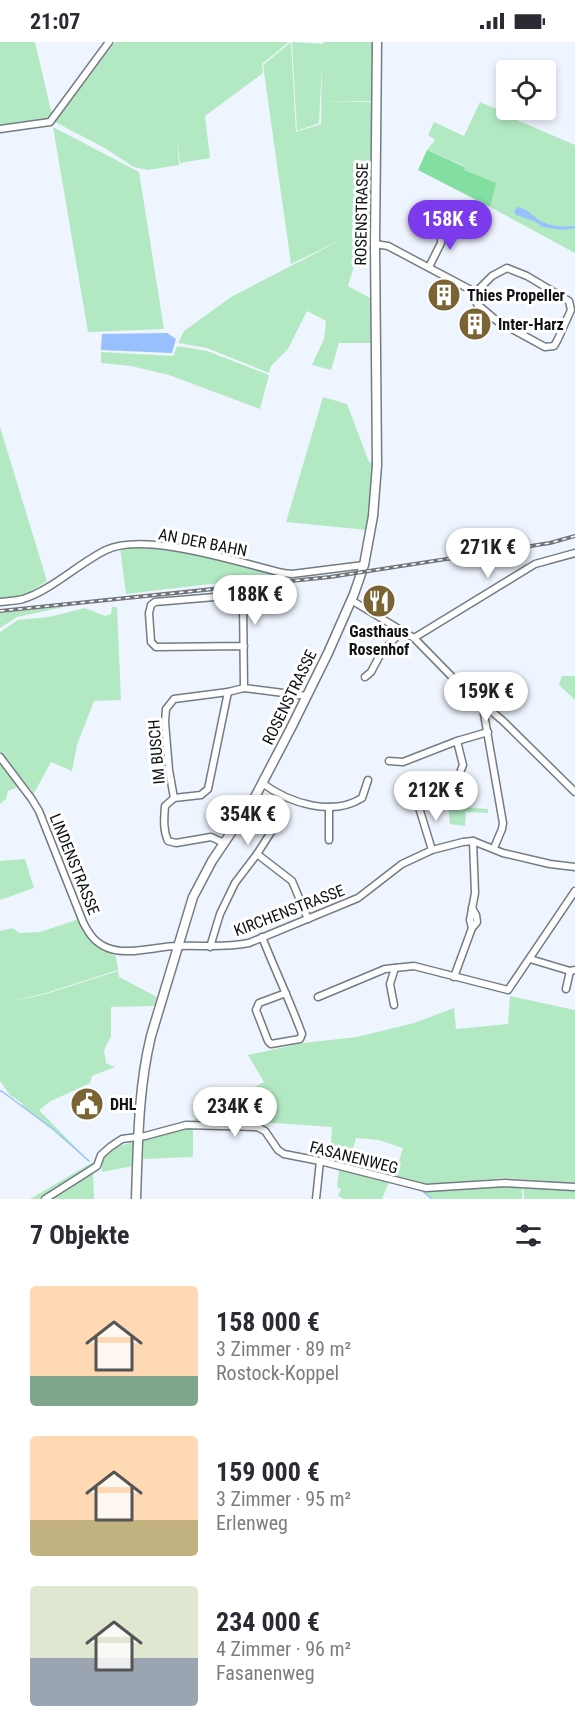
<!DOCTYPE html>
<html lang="de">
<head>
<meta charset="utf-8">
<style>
  body { margin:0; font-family:"Roboto Condensed",sans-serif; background:#f7f7f7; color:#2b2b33; height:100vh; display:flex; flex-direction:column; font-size:22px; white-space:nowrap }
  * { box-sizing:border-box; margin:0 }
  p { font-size:20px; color:#7c7c81 }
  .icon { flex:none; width:33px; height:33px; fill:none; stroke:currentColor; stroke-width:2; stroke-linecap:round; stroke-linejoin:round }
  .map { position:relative; height:1157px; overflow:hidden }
  .panel { display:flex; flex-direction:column; background:#fff; flex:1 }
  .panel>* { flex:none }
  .tools { position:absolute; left:496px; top:18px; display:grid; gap:12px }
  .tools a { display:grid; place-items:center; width:60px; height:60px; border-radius:6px; background:#fff; box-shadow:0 3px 9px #0003; font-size:30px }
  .price { position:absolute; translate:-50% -51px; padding:0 14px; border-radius:21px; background:#fff; color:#222; font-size:20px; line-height:39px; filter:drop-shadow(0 2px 3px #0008) }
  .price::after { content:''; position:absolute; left:50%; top:36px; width:18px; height:14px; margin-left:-9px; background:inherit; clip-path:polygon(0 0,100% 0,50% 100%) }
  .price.active { background:#7c3aed; color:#fff }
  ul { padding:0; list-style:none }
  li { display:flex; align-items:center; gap:18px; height:150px; padding:0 30px }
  li span { display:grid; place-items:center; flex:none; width:168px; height:120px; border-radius:6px; color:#555 }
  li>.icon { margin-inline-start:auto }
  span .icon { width:72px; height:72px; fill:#fffc; stroke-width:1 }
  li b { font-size:26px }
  h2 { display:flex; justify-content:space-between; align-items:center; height:72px; padding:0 30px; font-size:26px }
  .status { display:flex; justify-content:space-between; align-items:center; height:42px; padding:0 30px; background:#fff; direction:ltr }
  .status svg { height:16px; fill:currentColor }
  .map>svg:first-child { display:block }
  .green { fill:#b2e9c2 }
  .forest { fill:#82dea1 }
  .water { fill:#98c0ff }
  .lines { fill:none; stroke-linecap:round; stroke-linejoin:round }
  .stream { stroke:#98c0ff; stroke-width:1.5 }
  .street-casing { stroke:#747b82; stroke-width:9 }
  .secondary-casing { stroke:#747b82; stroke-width:11 }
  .street { stroke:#fff; stroke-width:6 }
  .secondary { stroke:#fff; stroke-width:8 }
  .rail-casing { stroke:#71757a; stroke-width:4 }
  .rail { stroke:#fff; stroke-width:1.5; stroke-dasharray:4.5; stroke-linecap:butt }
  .labels { text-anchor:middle; stroke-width:6; stroke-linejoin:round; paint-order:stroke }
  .street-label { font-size:16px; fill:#0f1215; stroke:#fff }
  .poi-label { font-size:16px; font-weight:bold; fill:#0f1215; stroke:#fff; text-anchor:start }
</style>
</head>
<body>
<div class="status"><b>21:07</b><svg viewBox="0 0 49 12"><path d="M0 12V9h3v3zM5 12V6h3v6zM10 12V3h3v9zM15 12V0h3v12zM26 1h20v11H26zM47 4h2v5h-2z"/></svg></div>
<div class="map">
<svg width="575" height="1157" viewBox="0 0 575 1157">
  <rect width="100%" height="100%" fill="#eff5fe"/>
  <g class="green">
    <polygon points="0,0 35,0 52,73 48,77 0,84"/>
    <polygon points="115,0 289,0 262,22 263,31 205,74 210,116 180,121 177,98 179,123 148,128 134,125 103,105 55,80"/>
    <polygon points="291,0 296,90 321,82 322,22 319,81 297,89 292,0 323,2 323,0 372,0 375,59 322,60 375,60 372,185 366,186 364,191 348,244 372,257 372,301 339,301 331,328 312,323 324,297 326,279 307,269 288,307 271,324 269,331 207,306 178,301 184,289 231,255 343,197 291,222 263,23"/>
    <polygon points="480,60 510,73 510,75 575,103 575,211 490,165 495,141 463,128 465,124 427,108 435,98 428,93 434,80 464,94"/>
    <polygon points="53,85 139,130 164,287 88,290"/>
    <polygon points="177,304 207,309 269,333 260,367 169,333 131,324 101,321 101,310 173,314"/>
    <polygon points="323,355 347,362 369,420 373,421 370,473 367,488 286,480"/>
    <polygon points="0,385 47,539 23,554 0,558"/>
    <path d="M138,505c47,3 93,17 140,29l-152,18 -6,-46z"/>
    <polygon points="68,564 17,575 0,586 0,571"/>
    <polygon points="112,565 117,565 121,658 94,659 77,703 72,729 51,720 33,753 32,749 0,709 0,590 18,578 49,575 85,566 105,574 111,572"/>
    <polygon points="562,634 575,634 575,658 559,643"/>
    <polygon points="0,721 18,745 8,749 6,757 0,762"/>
    <polygon points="468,762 471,766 488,767 488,771 466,770 465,784 450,782 448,764"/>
    <polygon points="25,817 34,846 0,858 0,819"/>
    <path d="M79,877c9,19 16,28 37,37l2,14 -72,23 -38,9 38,-8 72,-23 1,6 38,20 -3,9 -43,1v29l-7,14 2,13 9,4 -23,9 -2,7 -39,18 -12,9 50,51 -35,-31 -32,-24 1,-2 -13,-9 -10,-14v-150l13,-3 6,5 21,-1z"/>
    <polygon points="510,954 575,968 575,1141 503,1136 427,1143 394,1136 403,1106 379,1098 356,1096 347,1125 330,1120 332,1085 260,1080 190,1080 264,1040 248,1013 303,1001 357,995 414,981 454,966 456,987 508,982"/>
    <polygon points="193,1085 193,1115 143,1117 144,1095"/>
    <path d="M136,1100l-3,24 -31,6c-2,-22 17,-27 34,-30z"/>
    <polygon points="93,1120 95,1124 42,1157 30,1157"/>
    <polygon points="339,1128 389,1140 382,1157 344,1157 338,1154 341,1147 337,1145"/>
    <polygon points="93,1131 94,1157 52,1157"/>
    <polygon points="510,1143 522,1144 522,1157 433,1157 422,1149"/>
    <polygon points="523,1144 575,1147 575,1157 524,1157"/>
  </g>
  <polygon class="forest" points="427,108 465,125 464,128 496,141 490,165 418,128"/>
  <g class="water">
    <path d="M517,165c14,3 13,8 24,14 11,6 22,6 34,5v2l-12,2 -20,-3 -9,-6 -18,-6 -2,-3z"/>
    <polygon points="167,291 176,297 172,311 101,308 102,292"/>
  </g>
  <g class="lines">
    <g class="stream">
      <polyline points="0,1049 3,1050 54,1088 89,1119"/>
      <polyline points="421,1148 432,1157"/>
    </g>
    <g class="street-casing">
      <g id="street">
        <polyline points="0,87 50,80 109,0"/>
        <polyline points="375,202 388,204 469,247 475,251 477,262 497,279 545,305 554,304 558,297 571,268 569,259 527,234 507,226 492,234 475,251"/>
        <polyline points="429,225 441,201 441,187"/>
        <polyline points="351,558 414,596 458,641 503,679 575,750"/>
        <path d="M0,560c7,-1 16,-1 23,-3 29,-9 56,-36 83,-49 40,-19 134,13 177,23l9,1 72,-9"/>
        <polyline points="414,596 535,522 575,511"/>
        <polyline points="244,604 156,605 151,600 149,571 151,563 155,560 239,553 243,559 244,646"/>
        <polyline points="365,635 371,630 380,613 402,588"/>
        <polyline points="486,665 484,672 503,781 502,787 494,806"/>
        <polyline points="457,699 463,723 461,728"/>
        <path d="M0,715l31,41 8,13 44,111c6,12 12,21 25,26 20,8 49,-2 70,-2 24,-1 47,2 71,-3l109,-45 44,-34 30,-14 31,-8 10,-1 30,12 47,11 25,3"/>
        <polyline points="389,719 403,720 457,699 488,690"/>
        <path d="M262,741c27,20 70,34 100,15l6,-18"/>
        <polyline points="174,756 201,753 208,747 228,650"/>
        <polyline points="417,759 432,808"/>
        <polyline points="329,798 329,765"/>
        <path d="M224,801l-13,-6 -35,6 -8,-2c-5,-11 -4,-22 -3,-35l9,-8 -5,-28 -4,-48 1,-13 8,-10 54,-7 16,-4 63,8"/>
        <polyline points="257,812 273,787"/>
        <polyline points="472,886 477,880 476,873 472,866"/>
        <path d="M262,895c13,33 28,64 40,97l-2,5 -29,5 -3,-3 -12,-31 3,-7 27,-10"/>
        <polyline points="210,905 220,872 235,841 257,812 292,839 308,877"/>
        <polyline points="530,917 570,929 575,928"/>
        <polyline points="454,935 472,886 470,878 475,851 473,799"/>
        <polyline points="566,947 570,929"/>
        <polyline points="318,955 385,927 414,924 508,948 575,849"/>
        <polyline points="394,963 390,942 395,926"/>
        <polyline points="45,1157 97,1124 101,1113 110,1105 122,1097 145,1094 186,1083 257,1085 265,1089 278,1108 284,1112 320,1119 426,1146 505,1141 575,1145"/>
        <polyline points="316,1157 320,1119"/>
      </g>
    </g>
    <g class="secondary-casing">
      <path id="secondary" d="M136,1157c2,-54 2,-110 15,-163l42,-139 19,-36 43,-64 36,-69 37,-75 26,-59 10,-29 9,-49 4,-51 -2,-221 2,-202"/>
    </g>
    <use href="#street" class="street"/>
    <use href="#secondary" class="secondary"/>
    <g class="rail-casing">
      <polyline id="rail" points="0,569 330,535 550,501 575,494"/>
    </g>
    <use href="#rail" class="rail"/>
  </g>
  <defs>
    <g id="building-disc" transform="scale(1.725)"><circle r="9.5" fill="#7b6434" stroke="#fff"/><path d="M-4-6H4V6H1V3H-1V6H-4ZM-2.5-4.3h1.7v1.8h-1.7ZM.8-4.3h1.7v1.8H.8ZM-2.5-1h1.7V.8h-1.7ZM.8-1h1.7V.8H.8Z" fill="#fff"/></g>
    <g id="restaurant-disc" transform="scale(1.725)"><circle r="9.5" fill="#7b6434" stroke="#fff"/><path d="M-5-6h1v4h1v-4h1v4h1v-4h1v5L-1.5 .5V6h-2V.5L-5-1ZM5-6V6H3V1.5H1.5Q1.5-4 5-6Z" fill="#fff"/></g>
    <g id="civic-disc" transform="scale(1.725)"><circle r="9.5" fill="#7b6434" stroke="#fff"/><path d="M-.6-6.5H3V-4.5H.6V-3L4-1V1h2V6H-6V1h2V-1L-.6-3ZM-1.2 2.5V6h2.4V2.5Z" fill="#fff"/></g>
  </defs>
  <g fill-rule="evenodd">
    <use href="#building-disc" x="444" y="253"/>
    <use href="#building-disc" x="475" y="282"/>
    <use href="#restaurant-disc" x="379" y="559"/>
    <use href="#civic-disc" x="87" y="1062"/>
  </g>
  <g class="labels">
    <g class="street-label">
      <text transform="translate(361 172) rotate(-89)" y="6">ROSENSTRASSE</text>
      <text transform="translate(203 500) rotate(11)" y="6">AN DER BAHN</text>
      <text transform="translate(289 655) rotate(-64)" y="6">ROSENSTRASSE</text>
      <text transform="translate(156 710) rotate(-95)" y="6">IM BUSCH</text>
      <text transform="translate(75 822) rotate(68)" y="6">LINDENSTRASSE</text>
      <text transform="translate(289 868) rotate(-21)" y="6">KIRCHENSTRASSE</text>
      <text transform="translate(354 1115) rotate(14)" y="6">FASANENWEG</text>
    </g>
    <g class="poi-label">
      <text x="467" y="259">Thies Propeller</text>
      <text x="498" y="288">Inter-Harz</text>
      <text x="379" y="595" text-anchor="middle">Gasthaus<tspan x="379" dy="18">Rosenhof</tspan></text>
      <text x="110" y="1068">DHL</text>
    </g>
  </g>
</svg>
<div class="tools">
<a><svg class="icon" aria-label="locate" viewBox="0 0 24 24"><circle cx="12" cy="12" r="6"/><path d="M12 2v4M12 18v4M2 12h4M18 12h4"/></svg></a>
</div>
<b class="price active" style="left:450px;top:209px">158K €</b>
<b class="price" style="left:488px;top:537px">271K €</b>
<b class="price" style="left:255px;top:584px">188K €</b>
<b class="price" style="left:486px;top:681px">159K €</b>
<b class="price" style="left:436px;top:780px">212K €</b>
<b class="price" style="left:248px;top:804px">354K €</b>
<b class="price" style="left:235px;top:1096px">234K €</b>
</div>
<section class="panel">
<h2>7 Objekte<svg class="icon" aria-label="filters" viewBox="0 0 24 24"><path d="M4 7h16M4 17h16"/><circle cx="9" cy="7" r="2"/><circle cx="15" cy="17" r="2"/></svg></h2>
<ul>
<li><span style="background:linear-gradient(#ffd9b3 75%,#7fa58c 0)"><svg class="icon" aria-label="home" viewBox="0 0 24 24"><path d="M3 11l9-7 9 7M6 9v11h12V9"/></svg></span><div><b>158 000 €</b><p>3 Zimmer · 89 m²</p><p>Rostock-Koppel</p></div></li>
<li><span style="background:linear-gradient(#ffd9b3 70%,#c2b280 0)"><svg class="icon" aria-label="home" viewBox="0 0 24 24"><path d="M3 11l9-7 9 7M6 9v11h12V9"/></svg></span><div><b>159 000 €</b><p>3 Zimmer · 95 m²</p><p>Erlenweg</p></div></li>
<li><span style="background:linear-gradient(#dfe7d0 60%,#9aa5b1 0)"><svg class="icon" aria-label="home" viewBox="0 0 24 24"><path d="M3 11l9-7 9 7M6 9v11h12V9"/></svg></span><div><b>234 000 €</b><p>4 Zimmer · 96 m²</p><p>Fasanenweg</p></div></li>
</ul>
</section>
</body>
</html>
